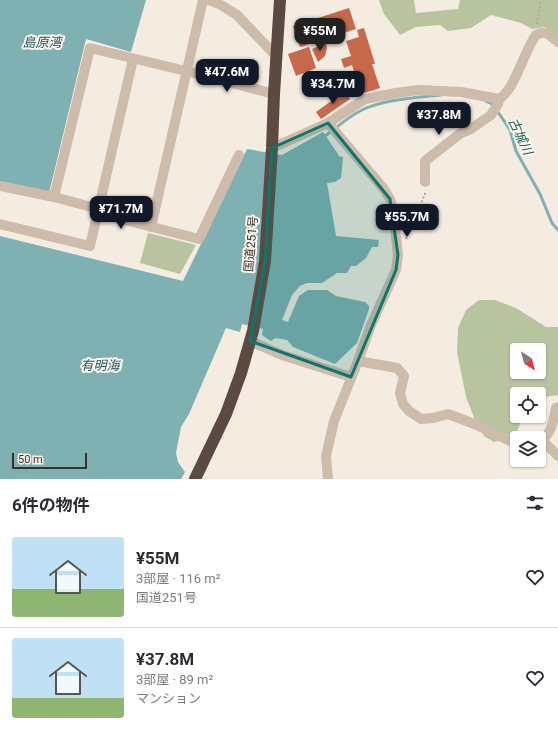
<!DOCTYPE html>
<html lang="ja">
<head>
<meta charset="utf-8">
<style>
  body { margin:0; font-family:Roboto,"Noto Sans JP",sans-serif; background:#f2f2f3; color:#2b2b33; height:100vh; display:flex; flex-direction:column; font-size:15px; white-space:nowrap }
  * { box-sizing:border-box; margin:0 }
  p { font-size:13px; color:#7c7c81 }
  .icon { flex:none; width:22px; height:22px; fill:none; stroke:currentColor; stroke-width:2; stroke-linecap:round; stroke-linejoin:round }
  .map { position:relative; height:479px; overflow:hidden }
  .details { display:flex; flex-direction:column; background:#fff; flex:1 }
  .details>* { flex:none }
  .needle { width:26px; rotate:144deg }
  .controls { position:absolute; left:510px; top:343px; display:grid; gap:8px }
  .controls a { display:grid; place-items:center; width:36px; height:36px; border-radius:4px; background:#fff; box-shadow:0 1px 3px #0004; font-size:20px }
  .scale { position:absolute; left:12px; bottom:10px; width:75px; box-sizing:border-box; padding-left:4px; border:2px solid #3b302b; border-top:0; font-size:11px; line-height:14px; white-space:nowrap; color:#3b302b; -webkit-text-stroke:3px #fbf5ee; paint-order:stroke }
  .price { position:absolute; translate:-50% -34px; padding:0 9px; border-radius:8px; background:#111827; color:#fff; font-size:13px; line-height:26px; filter:drop-shadow(0 1px 2px #0008) }
  .price::after { content:''; position:absolute; left:50%; top:24px; width:12px; height:9px; margin-left:-6px; background:inherit; clip-path:polygon(0 0,100% 0,50% 100%) }
  .price.on { background:#222; color:#fff }
  ul { padding:0; list-style:none }
  li { display:flex; align-items:center; gap:12px; height:100px; padding:0 12px }
  li+li { border-top:1px solid #e1e1e2 }
  li span { display:grid; place-items:center; flex:none; width:112px; height:80px; border-radius:4px; color:#555 }
  li>.icon { margin-inline-start:auto }
  span .icon { width:48px; height:48px; fill:#fffc; stroke-width:1 }
  li b { font-size:17px }
  h2 { display:flex; justify-content:space-between; align-items:center; height:48px; padding:0 12px; font-size:17px }
  .map>svg:first-child { display:block }
  .green { fill:#b8c4a0; fill-rule:evenodd }
  .water { fill:#7fb0b2 }
  .lines { fill:none; stroke-linecap:round; stroke-linejoin:round }
  .stream { stroke:#7fb0b2; stroke-width:3 }
  .building { fill:#c8694b }
  .path { stroke:#b9a596; stroke-width:2; stroke-dasharray:2 2; stroke-linecap:butt }
  .minor { stroke:#cdbbac; stroke-width:10 }
  .highway { stroke:#5c4a42; stroke-width:12 }
  .marked { fill:#0f766e; fill-opacity:0.2; stroke:#0f766e; stroke-width:3; stroke-linejoin:round }
  .labels { text-anchor:middle; stroke-width:4; stroke-linejoin:round; paint-order:stroke }
  .street-label { font-size:12px; fill:#3b302b; stroke:#fbf5ee }
  .water-label { font-size:13px; font-style:italic; fill:#1f5a5e; stroke:#fbf5ee }
</style>
</head>
<body>
<div class="map">
<svg width="558" height="479" viewBox="0 0 558 479">
  <rect width="100%" height="100%" fill="#f4ebe1"/>
  <g class="green">
    <polygon points="379,0 414,0 416,13 458,9 460,0 558,0 558,38 545,27 532,29 521,23 491,15 471,28 448,31 440,25 416,27 400,35 384,14"/>
    <polygon points="148,233 196,245 180,274 140,263"/>
    <path d="M479,300h16l21,8 30,19h12v68l-19,3v-4h-22v22h6c-3,5 -3,10 -6,15 -4,7 -16,9 -23,11l-10,-6 -9,-16 -9,-23 -9,-45 1,-24 8,-18zM517,350h22v22h-22z"/>
  </g>
  <g class="water">
    <polygon points="0,0 146,0 131,52 86,39 49,193 0,183"/>
    <polygon points="323,132 336,151 339,156 343,157 341,178 335,182 327,183 336,236 379,240 378,247 372,247 366,258 356,266 351,266 347,273 337,273 322,283 307,283 300,286 292,295 282,320 288,322 299,296 308,290 327,290 336,296 365,302 369,306 369,309 357,343 335,364 293,347 287,340 275,338 271,341 262,335 263,329 242,324 240,332 226,328 189,414 181,427 176,453 178,462 185,472 181,479 0,479 0,236 183,281 247,149 282,155"/>
  </g>
  <g class="lines">
    <g class="stream">
      <polyline points="486,101 491,103 496,109 510,130 516,151 540,194 552,223 558,230"/>
      <path d="M324,137c12,-9 25,-21 38,-27 23,-11 54,-12 79,-15"/>
    </g>
  </g>
  <g class="building">
    <polygon points="349,8 356,29 300,47 293,26"/>
    <polygon points="364,28 375,64 372,64 380,88 361,94 352,65 344,68 341,59 351,56 346,41 359,37 357,30"/>
    <polygon points="326,43 327,48 325,56 318,62 312,49"/>
    <polygon points="309,47 316,68 296,76 288,54"/>
    <polygon points="345,91 350,99 321,119 316,112"/>
  </g>
  <g class="lines">
    <g class="path">
      <polyline points="537,24 541,0"/>
      <polyline points="406,239 425,194 425,191"/>
    </g>
    <g class="minor">
      <polyline points="209,0 221,5 237,15 277,57"/>
      <path d="M272,148l56,-25 37,-24 31,-6 22,-3 43,2 38,7c16,-9 25,-48 37,-64 10,-6 14,1 22,7"/>
      <polyline points="425,182 425,161 461,133 471,129 491,115 498,104 499,99"/>
      <polyline points="0,186 54,197 99,209"/>
      <polyline points="54,197 90,48 186,71 274,94"/>
      <polyline points="98,213 199,239 239,155"/>
      <polyline points="0,224 90,246 133,59"/>
      <polyline points="151,227 203,0"/>
      <polyline points="250,341 282,355 351,377"/>
      <polyline points="358,361 397,368 404,376 400,393 403,404 409,411 421,419 433,418 448,414 477,425 510,441 517,443"/>
      <polyline points="542,440 558,456"/>
      <path d="M539,441c13,-6 14,-20 17,-33l2,-1"/>
      <polyline points="328,479 326,456 334,421 358,361 371,325 396,270 398,255 393,208 390,199 384,189 328,123"/>
    </g>
    <polyline class="highway" points="195,479 226,414 241,373 253,331 265,261 272,148 274,94 280,0"/>
  </g>
  <path class="marked" d="M328,123l62,76 8,56 -2,15 -45,107 -101,-36 15,-80 7,-113z"/>
  <g class="labels">
    <g class="street-label">
      <text transform="translate(251 244) rotate(-85)" y="4">国道251号</text>
    </g>
    <g class="water-label">
      <text x="42" y="47">島原湾</text>
      <text transform="translate(521 136) rotate(65)" y="5">古城川</text>
      <text x="100" y="370">有明海</text>
    </g>
  </g>
</svg>
<div class="controls">
<a><svg class="needle" viewBox="-14 -14 28 28"><path d="M0-13l5 13h-10z" fill="#e53935"/><path d="M0 13l5-13h-10z" fill="#7c7c81"/></svg></a>
<a><svg class="icon" aria-label="locate" viewBox="0 0 24 24"><circle cx="12" cy="12" r="6"/><path d="M12 2v4M12 18v4M2 12h4M18 12h4"/></svg></a>
<a><svg class="icon" aria-label="layers" viewBox="0 0 24 24"><path d="M12 4l9 5-9 5-9-5zM3 14l9 5 9-5"/></svg></a>
</div>
<div class="scale">50 m</div>
<b class="price on" style="left:320px;top:52px">¥55M</b>
<b class="price" style="left:227px;top:93px">¥47.6M</b>
<b class="price" style="left:333px;top:105px">¥34.7M</b>
<b class="price" style="left:439px;top:136px">¥37.8M</b>
<b class="price" style="left:121px;top:230px">¥71.7M</b>
<b class="price" style="left:407px;top:238px">¥55.7M</b>
</div>
<section class="details">
<h2>6件の物件<svg class="icon" aria-label="filters" viewBox="0 0 24 24"><path d="M4 7h16M4 17h16"/><circle cx="9" cy="7" r="2"/><circle cx="15" cy="17" r="2"/></svg></h2>
<ul>
<li><span style="background:linear-gradient(#bfe0f5 65%,#8fb573 0)"><svg class="icon" aria-label="home" viewBox="0 0 24 24"><path d="M3 11l9-7 9 7M6 9v11h12V9"/></svg></span><div><b>¥55M</b><p>3部屋 · 116 m²</p><p>国道251号</p></div><svg class="icon" aria-label="heart" viewBox="0 0 24 24"><path d="M12 20l-8-8c-3-5 5-10 8-4 3-6 11-1 8 4z"/></svg></li>
<li><span style="background:linear-gradient(#bfe0f5 75%,#8fb573 0)"><svg class="icon" aria-label="home" viewBox="0 0 24 24"><path d="M3 11l9-7 9 7M6 9v11h12V9"/></svg></span><div><b>¥37.8M</b><p>3部屋 · 89 m²</p><p>マンション</p></div><svg class="icon" aria-label="heart" viewBox="0 0 24 24"><path d="M12 20l-8-8c-3-5 5-10 8-4 3-6 11-1 8 4z"/></svg></li>
</ul>
</section>
</body>
</html>
